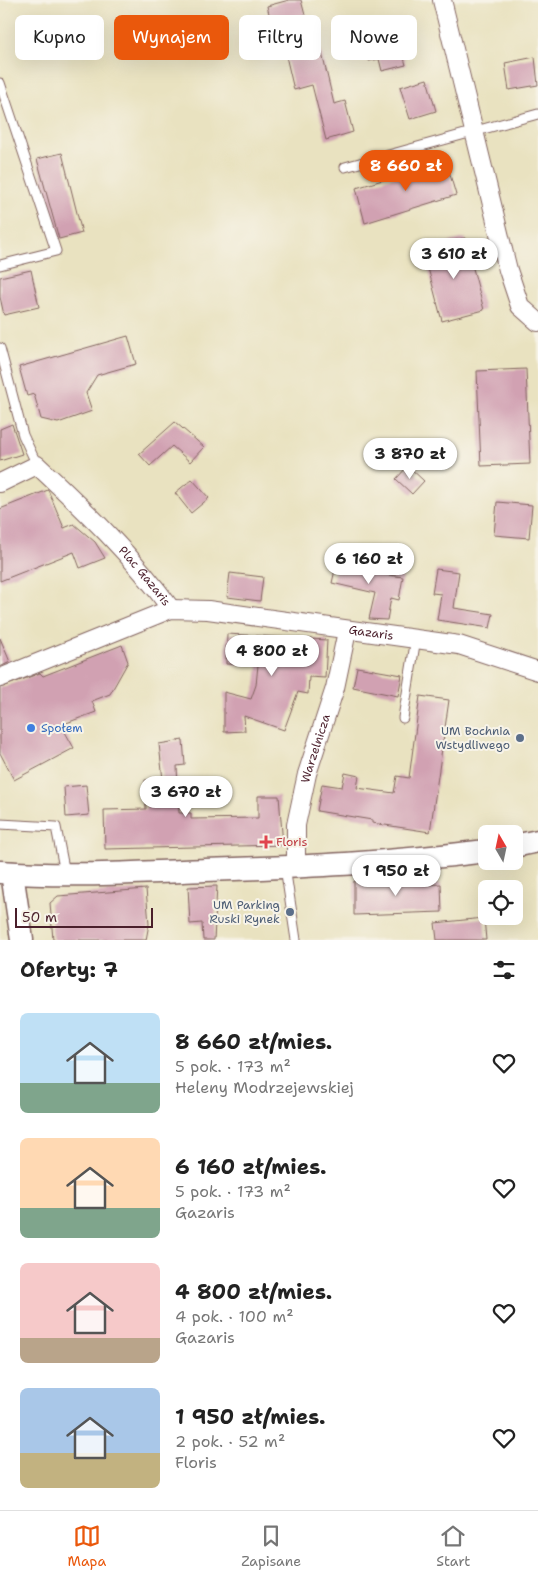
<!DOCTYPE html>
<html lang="pl">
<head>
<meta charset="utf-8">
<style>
  body { margin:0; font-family:"Shantell Sans",sans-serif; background:#f6f6f6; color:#222; height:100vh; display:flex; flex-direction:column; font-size:19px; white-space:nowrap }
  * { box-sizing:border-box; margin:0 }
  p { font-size:16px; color:#767676 }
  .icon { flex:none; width:28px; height:28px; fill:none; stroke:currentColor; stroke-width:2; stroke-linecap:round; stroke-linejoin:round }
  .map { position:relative; height:940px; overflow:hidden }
  .panel { display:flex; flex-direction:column; background:#fff; flex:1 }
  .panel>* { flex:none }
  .guide { position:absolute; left:15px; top:15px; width:509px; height:45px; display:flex; gap:10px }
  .needle { width:32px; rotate:351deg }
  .controls { position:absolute; left:478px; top:825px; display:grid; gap:10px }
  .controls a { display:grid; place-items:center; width:45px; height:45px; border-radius:8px; background:#fff; box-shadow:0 5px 20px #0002; font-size:25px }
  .scale { position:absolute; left:15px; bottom:12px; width:138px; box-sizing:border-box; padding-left:5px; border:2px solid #4a1f2b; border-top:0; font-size:14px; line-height:18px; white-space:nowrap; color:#4a1f2b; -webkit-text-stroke:4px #f7f3e8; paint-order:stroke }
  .price { position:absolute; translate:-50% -42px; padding:0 11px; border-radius:18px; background:#fff; color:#222; font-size:16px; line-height:32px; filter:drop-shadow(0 1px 2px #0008) }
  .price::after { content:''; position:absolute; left:50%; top:30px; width:15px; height:11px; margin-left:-8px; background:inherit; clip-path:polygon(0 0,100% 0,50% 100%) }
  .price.current { background:#ea580c; color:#fff }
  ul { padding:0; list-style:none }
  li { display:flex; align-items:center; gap:15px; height:125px; padding:0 20px }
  li span { display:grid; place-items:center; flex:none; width:140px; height:100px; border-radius:8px; color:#555 }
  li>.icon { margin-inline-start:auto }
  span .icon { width:60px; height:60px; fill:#fffc; stroke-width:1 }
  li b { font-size:21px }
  h2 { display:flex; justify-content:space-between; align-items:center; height:60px; padding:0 20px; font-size:21px }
  .chip { padding:0 18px; border-radius:8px; background:#fff; box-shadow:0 5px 20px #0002; font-size:18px; line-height:45px }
  .chip.current { background:#ea580c; color:#fff }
  .dock { display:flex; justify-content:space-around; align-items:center; height:70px; border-top:1px solid #e0e0e0; background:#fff; font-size:14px; color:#767676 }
  .dock a { display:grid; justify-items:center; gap:2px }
  .dock .current { color:#ea580c }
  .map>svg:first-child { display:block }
  .building { fill:#d1a1b2 }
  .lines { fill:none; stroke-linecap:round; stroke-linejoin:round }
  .service-casing { stroke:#82635f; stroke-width:11 }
  .minor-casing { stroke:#82635f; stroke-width:20 }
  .tertiary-casing { stroke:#82635f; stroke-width:25 }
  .service { stroke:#fff; stroke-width:9 }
  .minor { stroke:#fff; stroke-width:18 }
  .tertiary { stroke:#fff; stroke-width:22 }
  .shop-dot { fill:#3f7fe0; stroke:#f7f3e8; stroke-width:2 }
  .service-dot { fill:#5c6f8a; stroke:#f7f3e8; stroke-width:2 }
  .health-dot { fill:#e0444e; stroke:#f7f3e8; stroke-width:2 }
  .labels { text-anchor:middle; stroke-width:4; stroke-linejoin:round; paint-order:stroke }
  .street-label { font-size:12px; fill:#4a1f2b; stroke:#f7f3e8 }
  .shop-label { font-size:12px; fill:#366cbe; stroke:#f7f3e8; text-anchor:start }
  .service-label { font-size:12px; fill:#4e5e75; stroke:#f7f3e8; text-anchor:end }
  .health-label { font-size:12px; fill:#be3a42; stroke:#f7f3e8; text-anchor:start }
</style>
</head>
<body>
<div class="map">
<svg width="538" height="940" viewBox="0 0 538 940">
  <rect width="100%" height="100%" fill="#f7f3e8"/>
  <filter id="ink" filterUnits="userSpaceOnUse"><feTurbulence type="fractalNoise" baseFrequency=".02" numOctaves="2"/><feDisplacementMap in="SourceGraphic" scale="10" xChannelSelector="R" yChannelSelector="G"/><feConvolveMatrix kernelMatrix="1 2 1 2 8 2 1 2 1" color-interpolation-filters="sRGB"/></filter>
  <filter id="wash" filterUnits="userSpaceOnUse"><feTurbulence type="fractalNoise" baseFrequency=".0096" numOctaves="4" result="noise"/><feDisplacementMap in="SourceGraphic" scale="20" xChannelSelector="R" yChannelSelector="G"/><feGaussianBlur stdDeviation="1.12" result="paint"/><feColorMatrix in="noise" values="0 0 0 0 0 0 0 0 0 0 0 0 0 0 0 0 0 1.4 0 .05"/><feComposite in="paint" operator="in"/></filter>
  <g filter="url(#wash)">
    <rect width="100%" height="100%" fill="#e9e2c0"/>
    <g id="blocks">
      <g class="building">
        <polygon points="289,0 301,0 314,50 321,49 334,104 345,101 353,132 326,140 312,85 294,90 282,39 276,41 267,6"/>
        <polygon points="396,29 406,65 382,71 379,59 369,61 362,37"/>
        <polygon points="535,57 538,85 509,90 505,63"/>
        <polygon points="427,79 436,111 410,119 400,87"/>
        <polygon points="62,153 82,233 59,239 37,159"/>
        <polygon points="446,161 456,195 365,223 356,188"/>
        <polygon points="465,238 484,310 442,321 423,249"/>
        <polygon points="31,270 39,307 4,315 0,297 0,277"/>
        <polygon points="128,336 136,364 97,375 86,393 92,411 58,423 41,419 34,394 27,396 19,367"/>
        <polygon points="526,369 530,464 481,466 477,371"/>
        <polygon points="175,422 204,447 190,462 172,446 150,466 139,454"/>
        <polygon points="12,424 22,454 0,461 0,429"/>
        <polygon points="408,466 424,481 412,494 396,479"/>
        <polygon points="192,479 209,498 191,513 175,493"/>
        <polygon points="48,490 64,528 74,524 95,542 105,558 80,568 74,552 0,581 0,509"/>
        <polygon points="497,502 532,505 529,538 494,535"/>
        <polygon points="338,557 368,565 367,572 403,577 399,600 391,598 387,620 369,619 375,593 332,583"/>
        <polygon points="436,569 459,572 454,608 493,614 490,628 437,620 441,594 432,593"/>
        <polygon points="230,573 263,577 260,601 227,597"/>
        <polygon points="227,634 327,640 325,678 309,677 308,694 298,692 284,730 244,716 245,731 224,732 224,692 251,699 256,685 258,665 226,664"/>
        <polygon points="0,638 10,662 0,667"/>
        <polygon points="122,645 128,662 110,694 92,701 96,712 61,725 74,748 14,780 0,753 0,688 40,673 43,676"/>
        <polygon points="357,667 402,675 398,696 353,687"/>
        <polygon points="420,696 449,700 430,832 372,823 372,820 317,811 322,784 342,787 345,773 359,776 357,788 394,793 397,776 409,778"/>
        <polygon points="183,740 185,765 177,766 179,813 191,813 191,819 258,818 258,796 279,796 283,845 105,849 104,810 146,809 145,780 163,780 159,744"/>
        <polygon points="86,785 89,815 66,817 64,787"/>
        <polygon points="422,879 422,885 441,884 442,912 354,915 354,881"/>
        <polygon points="217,886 214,940 203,940 202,923 190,924 188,887"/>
        <polygon points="146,889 149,924 146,940 53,940 50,903 58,896"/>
        <polygon points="484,918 486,940 437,940 435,923"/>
      </g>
    </g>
  </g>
  <g filter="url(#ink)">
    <use href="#blocks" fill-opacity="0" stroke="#82635f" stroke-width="1"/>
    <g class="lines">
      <g class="service-casing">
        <g id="service">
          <polyline points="0,83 56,251 0,265"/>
          <polyline points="345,167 538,114"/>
          <polyline points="0,348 23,435 37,465"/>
          <polyline points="403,718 416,638"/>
          <polyline points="0,824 56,827 65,873"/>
          <polyline points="285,867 296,940"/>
        </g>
      </g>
      <g class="minor-casing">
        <g id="minor">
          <polyline points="442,0 508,270 520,306 538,322"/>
          <path id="s1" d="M0,483l37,-18c47,44 96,91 134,144"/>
          <path id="s2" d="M0,678l171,-69 37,1 251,35 79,26"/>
          <path id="s3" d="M296,867v-42l11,-51 28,-86 12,-57"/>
        </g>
      </g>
      <g class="tertiary-casing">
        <g id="tertiary">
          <polyline points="514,846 538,841"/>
          <path d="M0,872c68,5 138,1 205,-2 94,-3 188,-7 281,-19"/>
          <polyline points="12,873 22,940"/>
        </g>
      </g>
      <use href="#service" class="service"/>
      <use href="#minor" class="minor"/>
      <use href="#tertiary" class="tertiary"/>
    </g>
  </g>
  <circle class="shop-dot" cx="31" cy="728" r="5"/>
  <g class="service-dot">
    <circle cx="520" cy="738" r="5"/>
    <circle cx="290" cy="912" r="5"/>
  </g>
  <path class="health-dot" d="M263.5 834.5h5v5h5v5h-5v5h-5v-5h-5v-5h5z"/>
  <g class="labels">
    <g class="street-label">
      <text dy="4" stroke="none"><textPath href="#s1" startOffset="196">Plac Gazaris</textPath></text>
      <text dy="4" stroke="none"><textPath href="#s2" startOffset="386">Gazaris</textPath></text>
      <text dy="4" stroke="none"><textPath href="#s3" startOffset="121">Warzelnicza</textPath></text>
    </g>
    <g class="shop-label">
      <text x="41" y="732">Społem</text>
    </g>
    <g class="service-label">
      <text x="510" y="735">UM Bochnia<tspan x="510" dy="14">Wstydliwego</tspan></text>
      <text x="280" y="909">UM Parking<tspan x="280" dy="14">Ruski Rynek</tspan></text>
    </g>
    <g class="health-label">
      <text x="276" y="846">Floris</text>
    </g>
  </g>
</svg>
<div class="controls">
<a><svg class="needle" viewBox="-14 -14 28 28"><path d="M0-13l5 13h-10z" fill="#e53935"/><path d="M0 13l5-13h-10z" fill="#767676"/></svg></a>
<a><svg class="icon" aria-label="locate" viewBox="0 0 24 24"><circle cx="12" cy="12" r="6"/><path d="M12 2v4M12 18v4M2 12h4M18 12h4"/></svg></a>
</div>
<div class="scale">50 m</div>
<b class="price current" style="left:406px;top:192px">8 660 zł</b>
<b class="price" style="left:454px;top:280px">3 610 zł</b>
<b class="price" style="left:410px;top:480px">3 870 zł</b>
<b class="price" style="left:369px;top:585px">6 160 zł</b>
<b class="price" style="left:272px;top:677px">4 800 zł</b>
<b class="price" style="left:186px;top:818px">3 670 zł</b>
<b class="price" style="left:396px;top:897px">1 950 zł</b>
<div class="guide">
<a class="chip">Kupno</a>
<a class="chip current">Wynajem</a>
<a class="chip">Filtry</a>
<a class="chip">Nowe</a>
</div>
</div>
<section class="panel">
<h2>Oferty: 7<svg class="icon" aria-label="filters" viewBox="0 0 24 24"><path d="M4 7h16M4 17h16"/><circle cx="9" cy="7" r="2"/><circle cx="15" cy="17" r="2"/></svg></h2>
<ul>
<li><span style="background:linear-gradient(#bfe0f5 70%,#7fa58c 0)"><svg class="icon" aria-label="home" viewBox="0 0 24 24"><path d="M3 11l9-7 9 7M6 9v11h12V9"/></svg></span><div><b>8 660 zł/mies.</b><p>5 pok. · 173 m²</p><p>Heleny Modrzejewskiej</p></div><svg class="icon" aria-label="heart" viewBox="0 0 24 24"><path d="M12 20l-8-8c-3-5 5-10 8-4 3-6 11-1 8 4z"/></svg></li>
<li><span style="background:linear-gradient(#ffd9b3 70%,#7fa58c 0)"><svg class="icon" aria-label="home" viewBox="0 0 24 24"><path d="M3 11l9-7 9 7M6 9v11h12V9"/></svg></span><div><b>6 160 zł/mies.</b><p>5 pok. · 173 m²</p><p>Gazaris</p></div><svg class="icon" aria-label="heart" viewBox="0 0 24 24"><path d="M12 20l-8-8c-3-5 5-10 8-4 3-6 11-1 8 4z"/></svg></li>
<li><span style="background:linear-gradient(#f6c9c9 75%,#b9a48a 0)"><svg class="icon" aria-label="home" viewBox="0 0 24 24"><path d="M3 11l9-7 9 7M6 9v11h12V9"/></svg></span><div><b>4 800 zł/mies.</b><p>4 pok. · 100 m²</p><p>Gazaris</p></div><svg class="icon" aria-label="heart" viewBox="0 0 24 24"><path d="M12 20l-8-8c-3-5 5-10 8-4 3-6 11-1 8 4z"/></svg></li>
<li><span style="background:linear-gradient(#a9c7e8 65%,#c2b280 0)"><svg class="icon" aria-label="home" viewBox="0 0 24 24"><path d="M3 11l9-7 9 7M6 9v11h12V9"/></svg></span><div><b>1 950 zł/mies.</b><p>2 pok. · 52 m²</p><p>Floris</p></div><svg class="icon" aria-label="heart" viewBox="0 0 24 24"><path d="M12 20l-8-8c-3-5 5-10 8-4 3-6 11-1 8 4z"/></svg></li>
</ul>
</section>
<nav class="dock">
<a class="current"><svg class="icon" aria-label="map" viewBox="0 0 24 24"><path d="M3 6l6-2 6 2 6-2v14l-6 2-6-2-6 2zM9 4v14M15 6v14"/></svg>Mapa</a>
<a><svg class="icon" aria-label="saved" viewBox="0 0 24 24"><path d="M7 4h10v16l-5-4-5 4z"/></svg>Zapisane</a>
<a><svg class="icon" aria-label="home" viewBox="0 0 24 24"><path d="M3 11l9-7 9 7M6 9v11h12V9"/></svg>Start</a>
</nav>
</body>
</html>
